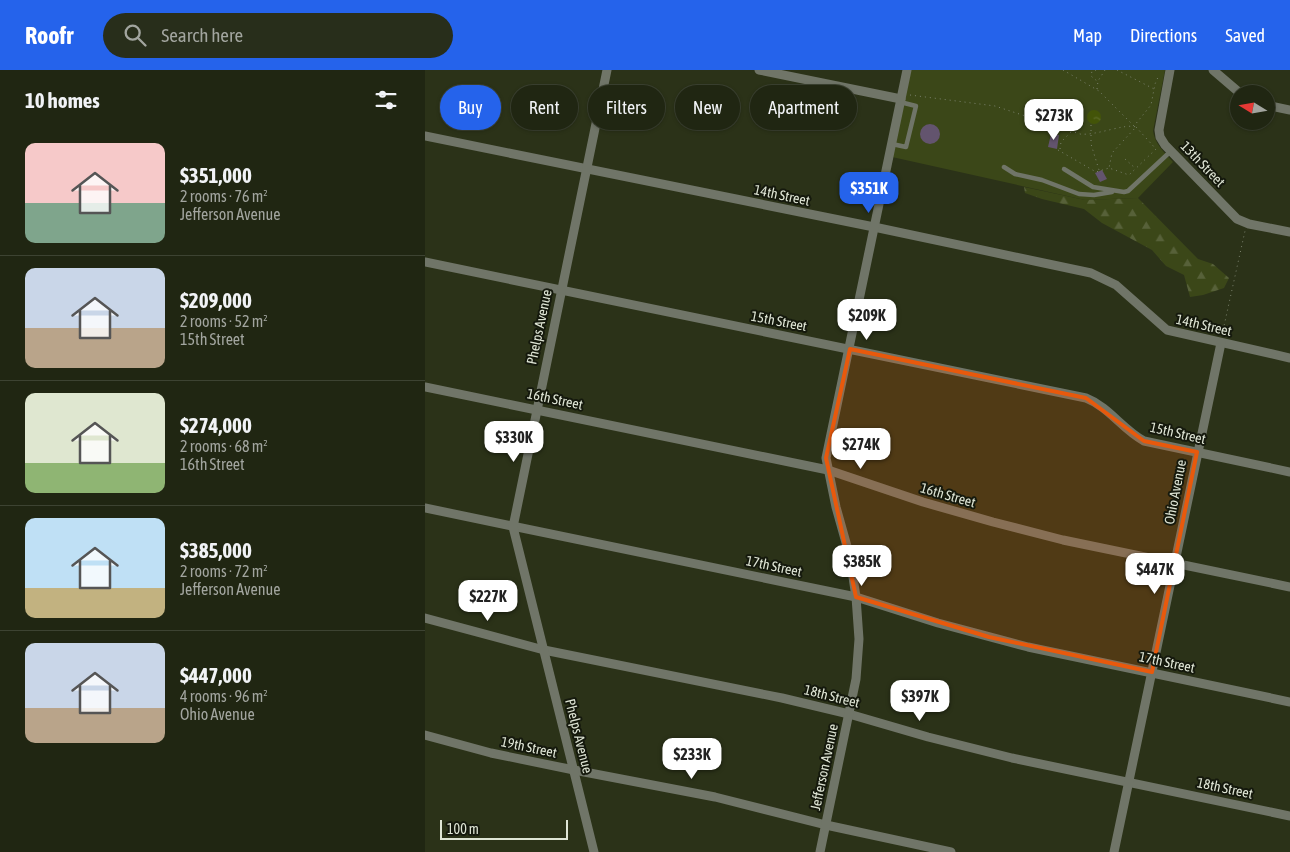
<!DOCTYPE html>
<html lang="en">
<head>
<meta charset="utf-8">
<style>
  body { margin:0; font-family:"Asap Condensed",sans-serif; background:#282e1b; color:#f1f3f6; height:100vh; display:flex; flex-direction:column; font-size:19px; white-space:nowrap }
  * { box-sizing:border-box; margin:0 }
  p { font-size:16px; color:#a2a59f }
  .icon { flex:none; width:28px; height:28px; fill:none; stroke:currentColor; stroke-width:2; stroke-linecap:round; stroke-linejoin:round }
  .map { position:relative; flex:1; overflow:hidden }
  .sheet { display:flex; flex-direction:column; background:#202612; width:425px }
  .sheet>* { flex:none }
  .guide { position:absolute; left:15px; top:15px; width:475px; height:45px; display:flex; gap:10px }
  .needle { width:32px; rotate:281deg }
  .buttons { position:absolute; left:805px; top:15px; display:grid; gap:10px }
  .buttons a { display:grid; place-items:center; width:45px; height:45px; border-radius:50%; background:#202612; box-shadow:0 1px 4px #0004,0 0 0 1px #3d4332; font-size:25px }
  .scale { position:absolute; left:15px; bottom:12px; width:128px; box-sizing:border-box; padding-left:5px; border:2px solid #dfe5d5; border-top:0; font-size:14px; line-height:18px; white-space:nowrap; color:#dfe5d5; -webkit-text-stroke:4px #15190d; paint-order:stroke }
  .price { position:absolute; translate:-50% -42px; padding:0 11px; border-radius:10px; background:#fff; color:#222; font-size:16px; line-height:32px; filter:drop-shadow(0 1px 2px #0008) }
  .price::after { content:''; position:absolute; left:50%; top:30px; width:15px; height:11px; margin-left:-8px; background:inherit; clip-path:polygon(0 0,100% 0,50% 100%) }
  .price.selected { background:#2563eb; color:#fff }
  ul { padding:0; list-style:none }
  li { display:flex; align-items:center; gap:15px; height:125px; padding:0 25px }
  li+li { border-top:1px solid #3d4332 }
  li span { display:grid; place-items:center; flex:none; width:140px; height:100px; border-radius:10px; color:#555 }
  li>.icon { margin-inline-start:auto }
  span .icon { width:60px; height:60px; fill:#fffc; stroke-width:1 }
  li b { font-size:21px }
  h2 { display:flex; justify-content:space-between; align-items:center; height:60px; padding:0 25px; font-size:21px }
  .chip { padding:0 18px; border-radius:22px; background:#202612; box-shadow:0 1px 4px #0004,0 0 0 1px #3d4332; font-size:18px; line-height:45px }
  .chip.selected { background:#2563eb; color:#fff }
  header { display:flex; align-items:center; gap:30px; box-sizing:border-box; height:70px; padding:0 25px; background:#2563eb; color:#fff }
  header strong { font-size:24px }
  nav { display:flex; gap:28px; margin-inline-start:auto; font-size:18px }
  .search { width:350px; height:45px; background:#282e1b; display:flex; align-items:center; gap:12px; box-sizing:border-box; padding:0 18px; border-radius:28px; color:#a2a59f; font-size:19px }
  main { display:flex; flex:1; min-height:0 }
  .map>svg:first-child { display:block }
  .green { fill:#3b4718 }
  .forest { fill:url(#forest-firs) }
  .water { fill:url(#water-ripples) }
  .building { fill:#63546e }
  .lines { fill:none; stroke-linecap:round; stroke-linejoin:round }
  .path { stroke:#7c836e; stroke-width:1; stroke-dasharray:1 4; stroke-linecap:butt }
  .lane { stroke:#707568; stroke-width:4.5 }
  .street { stroke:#707568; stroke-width:9 }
  .marked { fill:#e8590c; fill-opacity:0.2; stroke:#e8590c; stroke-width:4; stroke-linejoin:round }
  .labels { text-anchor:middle; stroke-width:4; stroke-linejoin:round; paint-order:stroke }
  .street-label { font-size:14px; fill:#dfe5d5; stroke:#15190d }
</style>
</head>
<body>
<header>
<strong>Roofr</strong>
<div class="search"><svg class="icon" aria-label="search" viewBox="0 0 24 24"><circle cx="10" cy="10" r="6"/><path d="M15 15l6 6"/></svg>Search here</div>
<nav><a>Map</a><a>Directions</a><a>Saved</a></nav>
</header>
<main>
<section class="sheet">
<h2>10 homes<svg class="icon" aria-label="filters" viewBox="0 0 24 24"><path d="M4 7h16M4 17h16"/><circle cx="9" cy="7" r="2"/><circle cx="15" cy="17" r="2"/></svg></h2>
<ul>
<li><span style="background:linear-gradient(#f6c9c9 60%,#7fa58c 0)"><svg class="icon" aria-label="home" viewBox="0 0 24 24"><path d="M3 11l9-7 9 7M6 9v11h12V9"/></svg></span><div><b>$351,000</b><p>2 rooms · 76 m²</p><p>Jefferson Avenue</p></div></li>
<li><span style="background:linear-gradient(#c9d6e8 60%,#b9a48a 0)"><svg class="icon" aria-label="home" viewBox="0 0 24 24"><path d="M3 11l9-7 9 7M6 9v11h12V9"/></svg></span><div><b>$209,000</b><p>2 rooms · 52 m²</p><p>15th Street</p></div></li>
<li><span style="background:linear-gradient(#dfe7d0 70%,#8fb573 0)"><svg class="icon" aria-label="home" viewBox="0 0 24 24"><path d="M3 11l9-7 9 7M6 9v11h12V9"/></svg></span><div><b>$274,000</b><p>2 rooms · 68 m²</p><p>16th Street</p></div></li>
<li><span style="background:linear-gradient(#bfe0f5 70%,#c2b280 0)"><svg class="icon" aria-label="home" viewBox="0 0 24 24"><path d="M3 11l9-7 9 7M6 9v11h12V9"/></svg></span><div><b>$385,000</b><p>2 rooms · 72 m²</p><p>Jefferson Avenue</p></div></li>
<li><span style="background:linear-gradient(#c9d6e8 65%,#b9a48a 0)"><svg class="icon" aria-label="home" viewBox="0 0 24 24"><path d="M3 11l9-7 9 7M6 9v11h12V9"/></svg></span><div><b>$447,000</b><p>4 rooms · 96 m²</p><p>Ohio Avenue</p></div></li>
</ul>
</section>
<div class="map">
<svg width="865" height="782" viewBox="0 0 865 782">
  <defs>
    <pattern id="forest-firs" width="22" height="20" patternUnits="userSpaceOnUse" patternTransform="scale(1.25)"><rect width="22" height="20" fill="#3b4718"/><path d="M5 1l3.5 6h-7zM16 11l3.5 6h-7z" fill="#576139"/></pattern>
    <pattern id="water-ripples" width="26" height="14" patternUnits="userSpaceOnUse" patternTransform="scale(1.25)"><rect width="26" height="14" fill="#435408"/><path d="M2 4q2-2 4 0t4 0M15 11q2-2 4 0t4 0" fill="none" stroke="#5e6c2b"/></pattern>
  </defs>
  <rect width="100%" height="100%" fill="#2b3218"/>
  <path class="green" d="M486,0h254l-12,61c2,13 11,21 20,31l-35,36 -53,2 -193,-43z"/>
  <polygon class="forest" points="599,117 660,130 713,128 773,189 788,194 804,208 799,218 778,225 765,227 759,205 741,196 727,180 677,153 659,139 617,129 600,123"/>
  <circle class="water" cx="669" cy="47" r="7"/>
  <g class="building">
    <circle cx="505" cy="64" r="10"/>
    <polygon points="626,64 634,65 632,79 623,77"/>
    <polygon points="677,100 682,109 675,112 670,103"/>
  </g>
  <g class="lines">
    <g class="path">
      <polyline points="638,0 674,21 709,56 726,35 730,14 734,5"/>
      <polyline points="671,0 667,1 666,6 672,11"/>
      <polyline points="692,0 729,19"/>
      <polyline points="672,19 673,11 680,0"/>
      <path d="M485,25l85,11 85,28c16,2 45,-11 56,-7"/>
      <polyline points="666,55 666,74 674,100"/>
      <polygon points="711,57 731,79 704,105 684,98 687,83"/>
      <polyline points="635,79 636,72 646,62"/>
      <polyline points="633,80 671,102 684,98"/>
      <polyline points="700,89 710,98"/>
      <polyline points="797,265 820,161"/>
    </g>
    <g class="lane">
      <polyline points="467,74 481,77 491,36 475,32"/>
      <polyline points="579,97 590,104 617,110 654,124 669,125 687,122"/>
      <polyline points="639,99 668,117 699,122 703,121 746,81"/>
    </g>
    <g class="street">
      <polyline points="334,0 476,29"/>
      <polyline points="745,0 734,60 735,67 740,75 812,149 824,154 865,162"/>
      <polyline points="788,0 816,24"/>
      <polyline points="841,35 865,40"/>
      <polyline points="0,66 449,157 666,203 691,215 742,260 865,288"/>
      <path d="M0,192l661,136c23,9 36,31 58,43l146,31"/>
      <polyline points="0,317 403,400 498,432 568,452 638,470 865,517"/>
      <polyline points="0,438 431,527 513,553 603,577 865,632"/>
      <polyline points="0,548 119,580 357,628 424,644 503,667 587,688 865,746"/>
      <polyline points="0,665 66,683 149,700 290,727 401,755 526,782"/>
      <polyline points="169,782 88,457 182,0"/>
      <polyline points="395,782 431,609 434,569 431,527 425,487 411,437 401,388 482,0"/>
      <polyline points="689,782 796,273"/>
    </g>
  </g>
  <path class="marked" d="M425,279l236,49 58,43 53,11 -45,220 -163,-35 -133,-40 -30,-139z"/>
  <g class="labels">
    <g class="street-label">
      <text transform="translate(778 94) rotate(46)" y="5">13th Street</text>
      <text transform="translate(357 125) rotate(12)" y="5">14th Street</text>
      <text transform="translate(354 251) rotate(11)" y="5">15th Street</text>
      <text transform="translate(779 255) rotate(13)" y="5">14th Street</text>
      <text transform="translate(114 257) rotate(-78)" y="5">Phelps Avenue</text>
      <text transform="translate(130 329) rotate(12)" y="5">16th Street</text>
      <text transform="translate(753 363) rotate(13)" y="5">15th Street</text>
      <text transform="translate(750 422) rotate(-79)" y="5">Ohio Avenue</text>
      <text transform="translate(523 425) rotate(16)" y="5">16th Street</text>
      <text transform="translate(349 496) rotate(12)" y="5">17th Street</text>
      <text transform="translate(742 592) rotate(12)" y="5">17th Street</text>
      <text transform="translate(407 626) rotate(14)" y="5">18th Street</text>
      <text transform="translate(154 666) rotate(76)" y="5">Phelps Avenue</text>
      <text transform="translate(104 677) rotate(12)" y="5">19th Street</text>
      <text transform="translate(399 697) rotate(-78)" y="5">Jefferson Avenue</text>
      <text transform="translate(800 718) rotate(12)" y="5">18th Street</text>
    </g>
  </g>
</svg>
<div class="buttons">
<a><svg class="needle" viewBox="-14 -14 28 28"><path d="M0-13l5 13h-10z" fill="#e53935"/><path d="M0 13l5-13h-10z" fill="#a2a59f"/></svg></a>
</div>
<div class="scale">100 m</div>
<b class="price" style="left:629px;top:71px">$273K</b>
<b class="price selected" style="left:444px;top:144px">$351K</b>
<b class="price" style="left:442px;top:271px">$209K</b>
<b class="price" style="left:89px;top:393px">$330K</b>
<b class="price" style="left:436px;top:400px">$274K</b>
<b class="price" style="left:437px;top:517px">$385K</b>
<b class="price" style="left:730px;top:525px">$447K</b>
<b class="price" style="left:63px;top:552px">$227K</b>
<b class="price" style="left:495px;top:652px">$397K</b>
<b class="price" style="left:267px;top:710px">$233K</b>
<div class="guide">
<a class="chip selected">Buy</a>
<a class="chip">Rent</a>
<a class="chip">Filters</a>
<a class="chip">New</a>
<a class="chip">Apartment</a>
</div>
</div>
</main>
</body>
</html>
